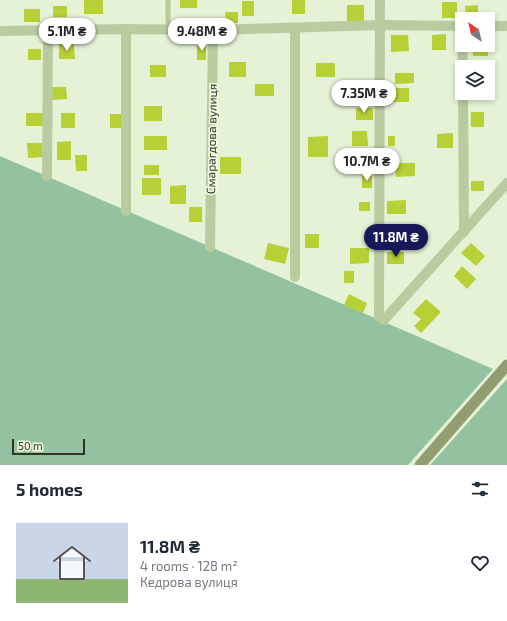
<!DOCTYPE html>
<html lang="en">
<head>
<meta charset="utf-8">
<style>
  body { margin:0; font-family:"Exo 2",sans-serif; background:#f2f2f3; color:#1f2937; height:100vh; display:flex; flex-direction:column; font-size:15px; white-space:nowrap }
  * { box-sizing:border-box; margin:0 }
  p { font-size:13px; color:#747a83 }
  .icon { flex:none; width:22px; height:22px; fill:none; stroke:currentColor; stroke-width:2; stroke-linecap:round; stroke-linejoin:round }
  .map { position:relative; height:465px; overflow:hidden }
  .drawer { display:flex; flex-direction:column; background:#fff; flex:1 }
  .drawer>* { flex:none }
  .needle { width:26px; rotate:325deg }
  .controls { position:absolute; left:455px; top:12px; display:grid; gap:8px }
  .controls a { display:grid; place-items:center; width:40px; height:40px; border-radius:0px; background:#fff; box-shadow:0 2px 6px #0003; font-size:20px }
  .scale { position:absolute; left:12px; bottom:10px; width:73px; box-sizing:border-box; padding-left:4px; border:2px solid #303424; border-top:0; font-size:11px; line-height:14px; white-space:nowrap; color:#303424; -webkit-text-stroke:3px #effae1; paint-order:stroke }
  .price { position:absolute; translate:-50% -34px; padding:0 9px; border-radius:14px; background:#fff; color:#222; font-size:13px; line-height:26px; filter:drop-shadow(0 1px 2px #0008) }
  .price::after { content:''; position:absolute; left:50%; top:24px; width:12px; height:9px; margin-left:-6px; background:inherit; clip-path:polygon(0 0,100% 0,50% 100%) }
  .price.selected { background:#171858; color:#fff }
  ul { padding:0; list-style:none }
  li { display:flex; align-items:center; gap:12px; height:100px; padding:0 16px }
  li+li { border-top:1px solid #e0e1e3 }
  li span { display:grid; place-items:center; flex:none; width:112px; height:80px; border-radius:0px; color:#555 }
  li>.icon { margin-inline-start:auto }
  span .icon { width:48px; height:48px; fill:#fffc; stroke-width:1 }
  li b { font-size:17px }
  h2 { display:flex; justify-content:space-between; align-items:center; height:48px; padding:0 16px; font-size:17px }
  .map>svg:first-child { display:block }
  .green { fill:#94c2a0 }
  .building { fill:#b7d035 }
  .lines { fill:none; stroke-linecap:round; stroke-linejoin:round }
  .service { stroke:#bbcba0; stroke-width:5 }
  .minor { stroke:#bbcba0; stroke-width:10 }
  .secondary { stroke:#929e72; stroke-width:11 }
  .labels { text-anchor:middle; stroke-width:3.5; stroke-linejoin:round; paint-order:stroke }
  .street-label { font-size:12px; fill:#303424; stroke:#effae1 }
</style>
</head>
<body>
<div class="map">
<svg width="507" height="465" viewBox="0 0 507 465">
  <rect width="100%" height="100%" fill="#e5f2d5"/>
  <g class="green">
    <polygon points="0,156 493,369 408,465 0,465"/>
    <polygon points="507,379 507,465 430,465"/>
  </g>
  <g class="building">
    <rect x="84" y="0" width="19" height="14"/>
    <rect x="180" y="0" width="17" height="8"/>
    <rect x="292" y="0" width="13" height="14"/>
    <rect x="242" y="1" width="12" height="15"/>
    <rect x="442" y="2" width="15" height="16"/>
    <rect x="347" y="5" width="17" height="16"/>
    <polygon points="478,5 478,18 466,18 465,6"/>
    <rect x="53" y="6" width="14" height="11"/>
    <rect x="24" y="9" width="16" height="13"/>
    <polygon points="225,12 238,12 238,23 226,23"/>
    <polygon points="446,34 446,50 432,50 432,35"/>
    <polygon points="391,35 408,35 409,51 391,52"/>
    <rect x="197" y="43" width="9" height="17"/>
    <polygon points="59,44 74,44 75,59 59,59"/>
    <rect x="473" y="45" width="15" height="11"/>
    <rect x="28" y="49" width="13" height="11"/>
    <rect x="229" y="62" width="17" height="15"/>
    <rect x="316" y="63" width="19" height="14"/>
    <rect x="150" y="65" width="16" height="12"/>
    <polygon points="395,73 414,73 414,83 395,84"/>
    <rect x="255" y="84" width="19" height="12"/>
    <polygon points="52,87 66,87 67,99 52,100"/>
    <rect x="392" y="88" width="17" height="14"/>
    <rect x="144" y="106" width="18" height="15"/>
    <rect x="356" y="108" width="17" height="12"/>
    <rect x="471" y="112" width="13" height="15"/>
    <rect x="26" y="113" width="18" height="13"/>
    <rect x="61" y="113" width="14" height="15"/>
    <polygon points="110,114 122,114 123,128 110,128"/>
    <polygon points="352,131 367,131 368,146 352,146"/>
    <polygon points="453,133 453,148 437,148 437,134"/>
    <rect x="144" y="136" width="23" height="14"/>
    <polygon points="328,136 328,157 308,157 308,137"/>
    <rect x="388" y="136" width="7" height="10"/>
    <polygon points="71,141 71,160 57,160 57,142"/>
    <polygon points="27,143 42,143 43,157 28,158"/>
    <polygon points="75,155 87,155 87,171 76,171"/>
    <rect x="220" y="157" width="21" height="17"/>
    <polygon points="395,163 415,163 415,176 396,177"/>
    <rect x="144" y="165" width="15" height="10"/>
    <rect x="362" y="176" width="10" height="12"/>
    <rect x="142" y="178" width="19" height="17"/>
    <rect x="471" y="181" width="13" height="10"/>
    <polygon points="186,185 186,204 170,204 170,186"/>
    <polygon points="406,200 406,214 387,214 387,201"/>
    <rect x="359" y="202" width="11" height="9"/>
    <rect x="189" y="207" width="13" height="15"/>
    <rect x="387" y="226" width="15" height="12"/>
    <rect x="305" y="234" width="14" height="14"/>
    <polygon points="268,243 289,248 285,264 264,259"/>
    <polygon points="471,243 485,256 476,266 461,253"/>
    <polygon points="350,248 369,248 369,263 350,264"/>
    <rect x="387" y="252" width="17" height="12"/>
    <polygon points="462,266 476,279 467,289 454,276"/>
    <rect x="344" y="271" width="10" height="12"/>
    <polygon points="349,294 367,303 363,313 344,305"/>
    <polygon points="426,299 441,312 421,333 414,326 421,319 413,313"/>
  </g>
  <g class="lines">
    <polyline class="service" points="168,0 168,30"/>
    <g class="minor">
      <polyline points="380,0 379,317 384,320 507,183"/>
      <polyline points="488,26 507,26"/>
      <polyline points="126,29 126,211"/>
      <polyline points="0,31 126,29 213,30 381,25 462,26"/>
      <polyline points="462,45 463,67"/>
      <polyline points="463,93 464,232"/>
      <polyline points="47,176 48,31"/>
      <polyline points="210,247 213,30"/>
      <polyline points="295,277 295,28"/>
    </g>
    <polyline class="secondary" points="420,465 507,365"/>
  </g>
  <g class="labels">
    <g class="street-label">
      <text transform="translate(212 139) rotate(-89)" y="4">Смарагдова вулиця</text>
    </g>
  </g>
</svg>
<div class="controls">
<a><svg class="needle" viewBox="-14 -14 28 28"><path d="M0-13l5 13h-10z" fill="#e53935"/><path d="M0 13l5-13h-10z" fill="#747a83"/></svg></a>
<a><svg class="icon" aria-label="layers" viewBox="0 0 24 24"><path d="M12 4l9 5-9 5-9-5zM3 14l9 5 9-5"/></svg></a>
</div>
<div class="scale">50 m</div>
<b class="price" style="left:67px;top:52px">5.1M ₴</b>
<b class="price" style="left:202px;top:52px">9.48M ₴</b>
<b class="price" style="left:364px;top:114px">7.35M ₴</b>
<b class="price" style="left:367px;top:182px">10.7M ₴</b>
<b class="price selected" style="left:396px;top:258px">11.8M ₴</b>
</div>
<section class="drawer">
<h2>5 homes<svg class="icon" aria-label="filters" viewBox="0 0 24 24"><path d="M4 7h16M4 17h16"/><circle cx="9" cy="7" r="2"/><circle cx="15" cy="17" r="2"/></svg></h2>
<ul>
<li><span style="background:linear-gradient(#c9d6e8 70%,#8fb573 0)"><svg class="icon" aria-label="home" viewBox="0 0 24 24"><path d="M3 11l9-7 9 7M6 9v11h12V9"/></svg></span><div><b>11.8M ₴</b><p>4 rooms · 128 m²</p><p>Кедрова вулиця</p></div><svg class="icon" aria-label="heart" viewBox="0 0 24 24"><path d="M12 20l-8-8c-3-5 5-10 8-4 3-6 11-1 8 4z"/></svg></li>
</ul>
</section>
</body>
</html>
